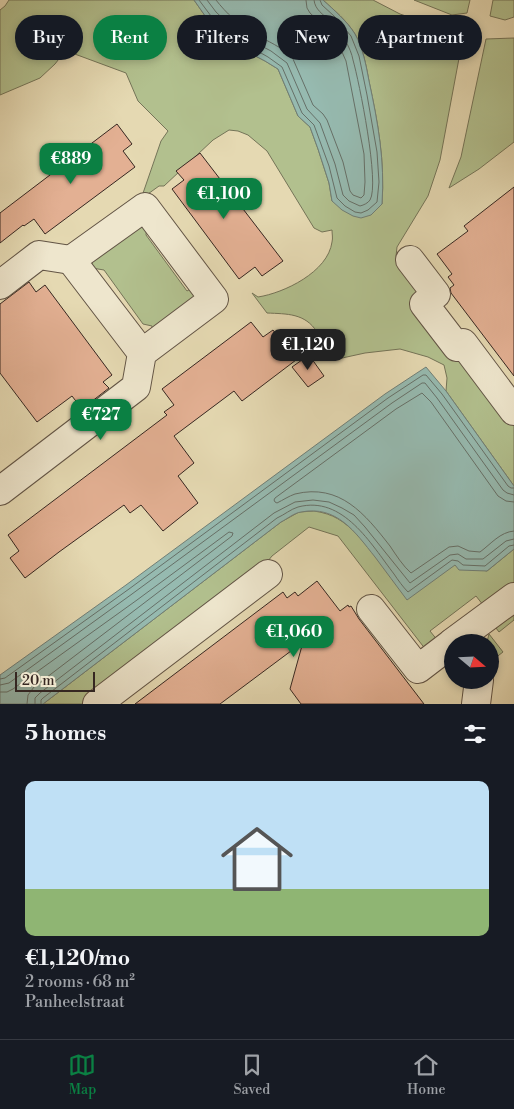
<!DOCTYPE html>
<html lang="en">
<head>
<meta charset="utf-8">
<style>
  body { margin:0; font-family:"Libre Bodoni",serif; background:#20242c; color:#f1f3f6; height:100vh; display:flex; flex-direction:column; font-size:19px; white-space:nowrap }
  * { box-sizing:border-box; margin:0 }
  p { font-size:16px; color:#9ea1a6 }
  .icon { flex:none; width:28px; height:28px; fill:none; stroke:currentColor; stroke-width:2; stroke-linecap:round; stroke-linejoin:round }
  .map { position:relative; height:704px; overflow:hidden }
  .details { display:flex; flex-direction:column; background:#171b24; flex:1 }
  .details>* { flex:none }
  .guide { position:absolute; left:15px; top:15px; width:485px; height:45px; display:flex; gap:10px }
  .needle { width:32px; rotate:109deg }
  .controls { position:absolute; left:444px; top:634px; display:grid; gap:10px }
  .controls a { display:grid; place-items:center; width:55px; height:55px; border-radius:50%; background:#171b24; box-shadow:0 2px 8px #0003; font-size:25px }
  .scale { position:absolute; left:15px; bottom:12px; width:80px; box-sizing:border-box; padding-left:5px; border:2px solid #362721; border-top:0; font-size:14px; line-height:18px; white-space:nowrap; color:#362721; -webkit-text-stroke:4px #eee6cd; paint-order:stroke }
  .price { position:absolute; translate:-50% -42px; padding:0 11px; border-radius:10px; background:#0b8043; color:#fff; font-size:16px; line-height:32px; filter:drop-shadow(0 1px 2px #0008) }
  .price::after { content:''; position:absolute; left:50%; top:30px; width:15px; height:11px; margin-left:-8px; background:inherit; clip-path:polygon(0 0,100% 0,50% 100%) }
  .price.selected { background:#222; color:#fff }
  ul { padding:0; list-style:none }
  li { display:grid; align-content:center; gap:10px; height:265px; padding:0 25px }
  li+li { border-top:1px solid #363941 }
  li span { display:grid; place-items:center; height:155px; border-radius:10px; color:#555 }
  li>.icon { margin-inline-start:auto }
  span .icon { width:90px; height:90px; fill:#fffc; stroke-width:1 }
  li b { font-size:21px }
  h2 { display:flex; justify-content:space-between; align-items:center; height:60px; padding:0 25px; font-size:21px }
  .chip { padding:0 18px; border-radius:22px; background:#171b24; box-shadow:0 2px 8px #0003; font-size:18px; line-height:45px }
  .chip.selected { background:#0b8043; color:#fff }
  .tab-bar { display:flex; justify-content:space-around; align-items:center; height:70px; border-top:1px solid #363941; background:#171b24; font-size:14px; color:#9ea1a6 }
  .tab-bar a { display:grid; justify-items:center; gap:2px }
  .tab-bar .selected { color:#0b8043 }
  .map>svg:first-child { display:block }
  .green { fill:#b2c08e; stroke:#747458 }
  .water { fill:#96bab0; stroke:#707f77 }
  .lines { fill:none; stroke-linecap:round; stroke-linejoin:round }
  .shore { stroke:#667068; stroke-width:1 }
  .building { fill:#e3b093; stroke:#362721 }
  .minor-casing { stroke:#625445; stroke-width:30 }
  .minor { stroke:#eee6cd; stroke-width:28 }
</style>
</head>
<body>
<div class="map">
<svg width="514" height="704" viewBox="0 0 514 704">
  <rect width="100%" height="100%" fill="#e5d9b2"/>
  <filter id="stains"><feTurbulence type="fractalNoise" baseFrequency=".004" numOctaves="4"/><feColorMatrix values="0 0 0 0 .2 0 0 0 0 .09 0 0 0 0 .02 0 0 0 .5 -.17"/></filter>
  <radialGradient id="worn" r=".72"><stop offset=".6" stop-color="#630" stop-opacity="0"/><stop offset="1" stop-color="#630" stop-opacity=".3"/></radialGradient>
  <g class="green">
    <path d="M9,0h185l14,20 17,16 17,13 23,12 13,8 20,47 12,11 8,22 11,34 3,18 50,3c3,-43 -4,-81 -13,-123 -3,-16 -6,-33 -14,-47 -8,-13 -21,-24 -32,-34h50l27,14 53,18 4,7 3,14 -20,107 -12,36 -31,51 -1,9 3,8 115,155v67l-68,-95 1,-13 -3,-13 -16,-8 -28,-8 -35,4 -32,7c-9,-8 -10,-18 -16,-28 -12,-19 -30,-18 -50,-19l-15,-20 6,4c26,-4 70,-25 74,-55 1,-4 0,-8 0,-12l-10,2 -8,-4 -47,-77 -19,-16 -10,-4 -9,-1 -16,10 -49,46h-5l-18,13 20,-58 7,-10 -30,-30 -12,-28 -54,-20 -10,2 -7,9 -15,14 -40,17v-85l5,-4z"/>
    <polygon points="414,0 470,0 467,13 452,15"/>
    <polygon points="493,0 514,0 514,17 505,20 490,16"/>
    <polygon points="514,38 514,142 479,169 449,188 461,157 486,39"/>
    <polygon points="137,224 147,225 146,235 187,291 192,288 197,293 196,304 152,336 152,326 143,324 104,270 92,268 92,258"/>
    <path d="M314,511c20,3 29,10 43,23l98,30 32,7 27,-22v39l-27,22 -11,-14 -46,35 8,10 -12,9 -88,-114 -29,-9 -37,29 -17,21 -170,127h-42l238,-182 18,-10z"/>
    <polygon points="514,602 514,620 499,632 490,620"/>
    <polygon points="489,634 503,652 490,662 490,642 487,642"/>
  </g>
  <g class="water">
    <path d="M194,0h129c11,10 24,21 32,34 8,14 11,31 14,47 9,42 16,80 13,123l-11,11 -10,3 -8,-2 -11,-6 -10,-9 -3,-18 -11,-34 -8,-22 -12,-11 -20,-47 -13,-8 -23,-12 -17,-13 -17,-16z"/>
    <path d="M426,367l20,24 68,95v63l-27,22 -28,-1 -4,-5 -48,35c-11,-14 -21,-29 -32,-43 -20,-25 -38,-52 -74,-45 -7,1 -14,7 -20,10l-238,182h-43v-29l126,-90 259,-191z"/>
  </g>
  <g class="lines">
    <g class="shore">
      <polyline points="199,0 211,16 228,32 245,44 268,57 282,67 302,113 314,125 329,166 337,198 345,206 355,212 361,213 368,210 377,202 379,182 377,152 367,95 359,56 351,36 334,16 322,5 320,0"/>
      <path d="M207,0l9,12 16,15 16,12 23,12 16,12 20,46 13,14 15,41 8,31 6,6 11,5c4,-1 8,-3 10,-6 10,-16 -11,-119 -17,-140 -1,-6 -4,-13 -7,-18 -4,-8 -11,-16 -16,-21 -7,-7 -15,-11 -16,-21"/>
      <path d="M216,0c10,13 23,25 38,34 13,7 29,13 39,25l20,46 10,9 4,6 16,42 7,29 3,4 8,3 3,-3 1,-13 -1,-28 -18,-93 -8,-18 -14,-17 -14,-13 -3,-5 -1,-8"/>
      <path d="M514,502l-8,-1 -8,-5 -67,-94 -9,-9 -26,16 -121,89 -1,2 1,2 2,1c6,-3 12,-7 18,-9 45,-11 70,20 95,52 6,9 13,20 21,27l38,-26 9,-1 11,5 11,1c11,-8 20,-20 34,-21"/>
      <polyline points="0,679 5,678 129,589 388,398 423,375 426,375 442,394 508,486 511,488 514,488"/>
      <polyline points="0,685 9,683 132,594 392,403 422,383 425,383 437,398 503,490 507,493 514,495"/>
      <polyline points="0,692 7,692 13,689 137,600 229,532 233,533 232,536 34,687 28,695 27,704"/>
      <polyline points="35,704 35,698 40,693 274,513 295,502 313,500 329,502 342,508 354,515 365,527 410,583 450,555 458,554 466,559 483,559 506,541 514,539"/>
      <path d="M41,704v-4l2,-2 234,-180c7,-3 14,-9 21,-11 45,-12 73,37 96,67 4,6 9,13 14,18l44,-32 6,1 5,4 22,1 24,-20 5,-1"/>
    </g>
  </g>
  <g class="building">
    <polygon points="117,124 132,144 123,151 135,167 45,234 34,219 24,226 23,225 0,243 0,213"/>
    <polygon points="200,153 283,261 262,276 255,267 239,279 172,189 184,180 176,171"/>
    <polygon points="514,187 514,376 451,293 450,288 454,285 448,277 452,274 437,254 468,231 464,226"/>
    <polygon points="29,282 36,292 45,285 112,375 103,382 109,388 82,409 72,396 37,422 0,373 0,304"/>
    <polygon points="251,322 263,337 273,330 296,360 242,401 234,391 174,436 194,463 178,476 198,503 163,531 141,505 130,513 124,505 59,552 25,578 10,558 19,551 8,535 167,415 164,412 174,405 162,389"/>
    <polygon points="309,355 324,376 308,387 292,367"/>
    <polygon points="317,581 340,611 348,605 349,607 351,606 359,619 424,704 301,704 290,689 303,642 220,704 135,704 283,592 287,598 295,592 298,596"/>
  </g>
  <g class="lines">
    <g class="minor-casing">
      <g id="minor">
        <polyline points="410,260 436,294 424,304 457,347 463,343 514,411"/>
        <polyline points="0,285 39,255 71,260"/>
        <polyline points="0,491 136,387 142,353 214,299 145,207 71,260 142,353"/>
        <polyline points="371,609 418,669 452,643"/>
        <polyline points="453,642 514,597"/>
        <polyline points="97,704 268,574"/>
        <polyline points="476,704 479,680"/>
      </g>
    </g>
    <use href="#minor" class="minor"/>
  </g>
  <rect width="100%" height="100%" filter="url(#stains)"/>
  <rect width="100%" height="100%" fill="url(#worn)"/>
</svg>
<div class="controls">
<a><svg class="needle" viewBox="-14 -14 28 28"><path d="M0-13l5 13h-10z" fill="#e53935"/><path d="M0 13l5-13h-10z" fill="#9ea1a6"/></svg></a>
</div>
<div class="scale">20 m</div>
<b class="price" style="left:71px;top:185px">€889</b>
<b class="price" style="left:224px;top:220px">€1,100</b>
<b class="price selected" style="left:308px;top:371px">€1,120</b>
<b class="price" style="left:101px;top:441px">€727</b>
<b class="price" style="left:294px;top:658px">€1,060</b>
<div class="guide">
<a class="chip">Buy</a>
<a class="chip selected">Rent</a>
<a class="chip">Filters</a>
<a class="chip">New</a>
<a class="chip">Apartment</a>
</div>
</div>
<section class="details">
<h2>5 homes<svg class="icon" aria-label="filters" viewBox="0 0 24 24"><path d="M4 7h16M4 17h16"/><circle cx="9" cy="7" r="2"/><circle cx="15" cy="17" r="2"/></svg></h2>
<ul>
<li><span style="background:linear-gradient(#bfe0f5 70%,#8fb573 0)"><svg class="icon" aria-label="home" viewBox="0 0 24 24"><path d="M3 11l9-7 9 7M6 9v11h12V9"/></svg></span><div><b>€1,120/mo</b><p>2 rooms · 68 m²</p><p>Panheelstraat</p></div></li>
</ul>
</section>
<nav class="tab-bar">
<a class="selected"><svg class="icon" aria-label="map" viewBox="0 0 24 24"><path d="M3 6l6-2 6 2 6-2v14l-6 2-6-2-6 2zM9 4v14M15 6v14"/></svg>Map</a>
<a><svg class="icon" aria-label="saved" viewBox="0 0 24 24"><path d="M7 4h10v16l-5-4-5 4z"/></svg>Saved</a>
<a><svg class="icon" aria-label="home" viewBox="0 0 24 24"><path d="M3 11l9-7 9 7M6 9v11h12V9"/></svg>Home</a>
</nav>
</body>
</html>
